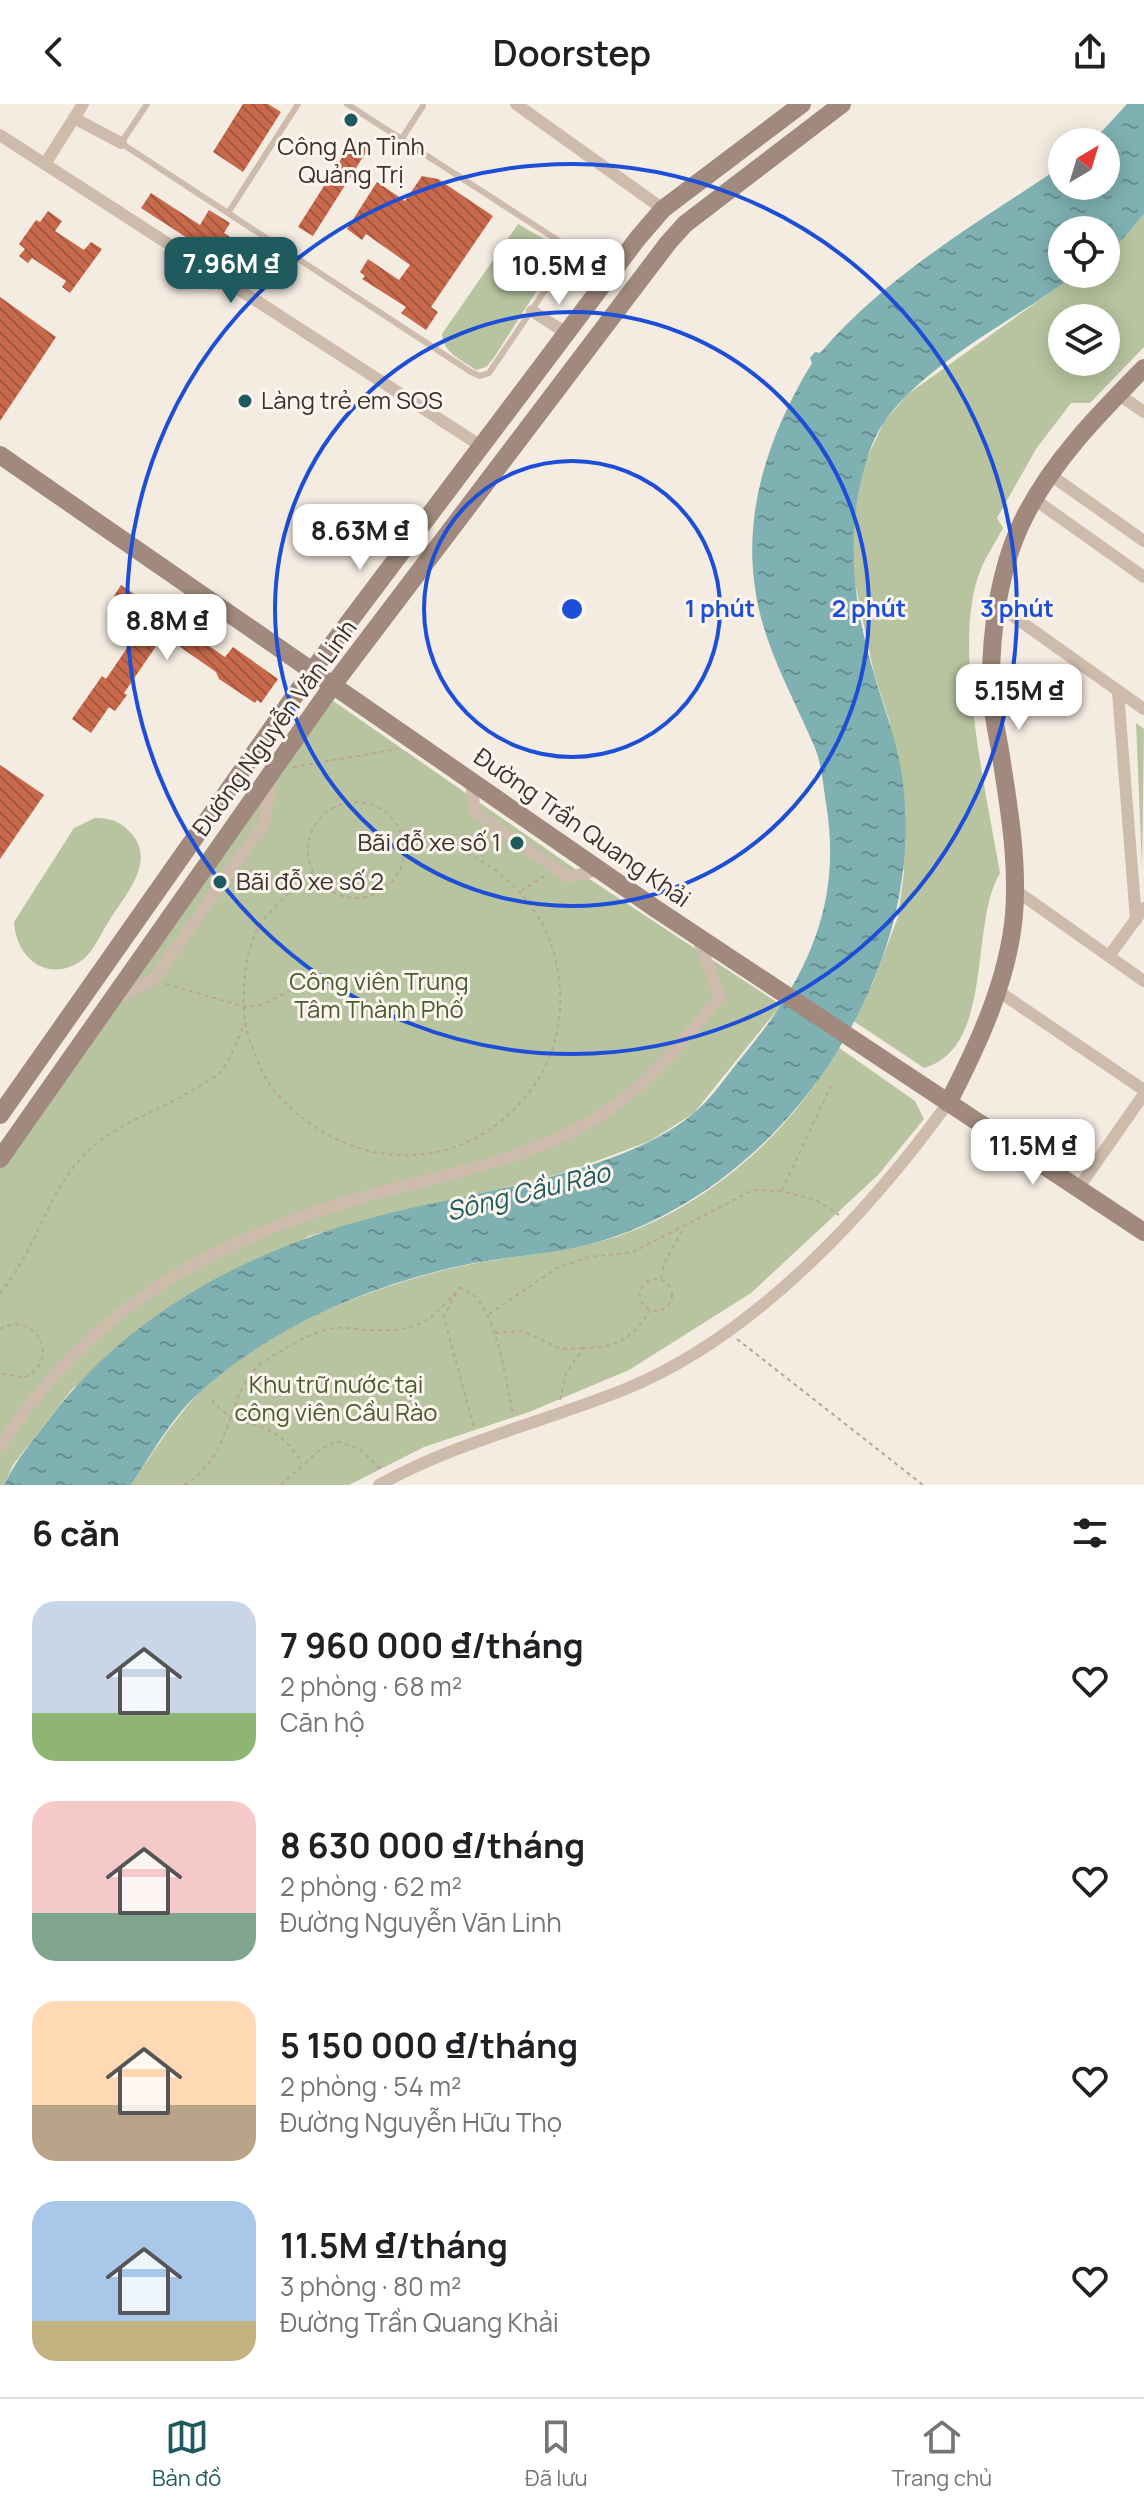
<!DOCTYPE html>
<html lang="vi">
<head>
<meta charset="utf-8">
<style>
  body { margin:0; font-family:Manrope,sans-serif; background:#f2f2f2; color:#202124; height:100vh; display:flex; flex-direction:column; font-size:30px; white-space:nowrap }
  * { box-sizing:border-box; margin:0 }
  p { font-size:26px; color:#757577 }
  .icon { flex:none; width:44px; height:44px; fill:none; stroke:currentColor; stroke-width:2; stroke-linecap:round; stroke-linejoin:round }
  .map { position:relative; height:1381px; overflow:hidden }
  .details { display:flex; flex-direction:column; background:#fff; flex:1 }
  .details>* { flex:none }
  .needle { width:52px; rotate:38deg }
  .fabs { position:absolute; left:1048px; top:24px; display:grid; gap:16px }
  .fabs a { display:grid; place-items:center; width:72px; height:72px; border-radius:50%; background:#fff; box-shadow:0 4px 20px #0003; font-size:40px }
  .price { position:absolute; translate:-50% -68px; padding:0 18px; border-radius:16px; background:#fff; color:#222; font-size:26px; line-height:52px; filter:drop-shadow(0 2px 4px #0008) }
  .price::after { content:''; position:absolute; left:50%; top:48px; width:24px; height:18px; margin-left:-12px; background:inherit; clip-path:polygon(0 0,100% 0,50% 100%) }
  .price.current { background:#1f5a5e; color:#fff }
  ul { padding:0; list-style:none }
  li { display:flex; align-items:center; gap:24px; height:200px; padding:0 32px }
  li span { display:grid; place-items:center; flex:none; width:224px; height:160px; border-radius:24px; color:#555 }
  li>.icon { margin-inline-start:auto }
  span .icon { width:96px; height:96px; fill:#fffc; stroke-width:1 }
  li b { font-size:34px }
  h2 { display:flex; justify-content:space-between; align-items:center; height:96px; padding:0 32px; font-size:34px }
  header { display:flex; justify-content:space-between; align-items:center; height:104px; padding:0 32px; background:#fff; font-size:36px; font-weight:600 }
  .dock { display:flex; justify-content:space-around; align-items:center; height:112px; border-top:2px solid #e0e0e0; background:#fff; font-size:22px; color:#757577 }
  .dock a { display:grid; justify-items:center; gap:4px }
  .dock .current { color:#1f5a5e }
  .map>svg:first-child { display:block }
  .green { fill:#b8c4a0; fill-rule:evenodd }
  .water { fill:url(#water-ripples) }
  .building { fill:url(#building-back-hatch) }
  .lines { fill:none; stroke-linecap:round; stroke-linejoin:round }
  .path { stroke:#b9a596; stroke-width:2; stroke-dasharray:4 4; stroke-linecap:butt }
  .lane { stroke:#cdbbac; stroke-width:6 }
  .street { stroke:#cdbbac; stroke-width:12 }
  .secondary { stroke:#a18a7d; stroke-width:18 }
  .ring { fill:none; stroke:#1d4ed8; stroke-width:4 }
  .poi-dot { fill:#1f5a5e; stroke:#fbf5ee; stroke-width:3 }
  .labels { text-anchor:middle; stroke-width:6; stroke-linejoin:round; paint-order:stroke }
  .poi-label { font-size:24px; fill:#3b302b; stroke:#fbf5ee; text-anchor:start }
  .street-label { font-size:24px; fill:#3b302b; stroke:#fbf5ee }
  .park-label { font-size:24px; fill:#4a5a2e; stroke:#fbf5ee }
  .water-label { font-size:26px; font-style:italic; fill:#1f5a5e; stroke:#fbf5ee }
  .centre { fill:#1d4ed8; stroke:#fbf5ee; stroke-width:4 }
  .ring-label { font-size:24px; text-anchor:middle; font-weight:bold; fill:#1d4ed8; stroke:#fbf5ee; stroke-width:6; stroke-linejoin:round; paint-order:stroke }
</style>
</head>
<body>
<header><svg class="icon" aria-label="back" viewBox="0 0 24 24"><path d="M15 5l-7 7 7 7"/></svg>Doorstep<svg class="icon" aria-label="share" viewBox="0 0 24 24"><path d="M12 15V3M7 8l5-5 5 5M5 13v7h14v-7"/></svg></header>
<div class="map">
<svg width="1144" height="1381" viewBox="0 0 1144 1381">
  <defs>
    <pattern id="water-ripples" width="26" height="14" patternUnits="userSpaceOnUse" patternTransform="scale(2)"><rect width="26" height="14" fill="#7fb0b2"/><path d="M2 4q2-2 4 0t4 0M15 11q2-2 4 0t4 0" fill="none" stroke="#699091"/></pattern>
    <pattern id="building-back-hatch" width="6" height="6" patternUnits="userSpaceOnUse" patternTransform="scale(2)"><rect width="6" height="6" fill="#c8694b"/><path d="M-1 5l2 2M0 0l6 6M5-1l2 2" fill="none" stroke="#a4573f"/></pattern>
  </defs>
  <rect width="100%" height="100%" fill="#f4ebe1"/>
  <g class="green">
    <path d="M1144,110v133l-54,56h-19l-35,46 -39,69 6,10c-8,16 -20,32 -25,49 -25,74 9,219 22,296 -31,51 -5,175 -76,195l-72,-48 21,-37 25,-66 6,-45 -14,-149 -16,-50 -22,-104 1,-45 11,-60 20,-42 24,-28 168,-120h30v-22l16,-12zM1062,214h44v44h-44z"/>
    <path d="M518,120l35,20 3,10 -4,13 -59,92 -7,8 -10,3c-14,-10 -33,-17 -34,-36z"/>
    <polygon points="329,594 591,776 781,901 694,1009 650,1037 567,1068 309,1132 73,1284 13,1361 4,1381 0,1381 0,1050"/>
    <polygon points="1136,619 1144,625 1142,762"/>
    <path d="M95,714c13,0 23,2 33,12 31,29 -2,64 -19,91 -8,12 -16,32 -28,40 -35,23 -65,-4 -67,-39l60,-94z"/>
    <path d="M838,943l77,54 9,18 -46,56 -127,118 -122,77 -100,42 -105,35 -75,38h-218c20,-30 40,-61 64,-88 22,-26 73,-57 103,-73 56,-29 121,-50 183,-62 38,-7 76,-9 114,-19 100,-25 195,-106 243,-196z"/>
  </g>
  <path class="water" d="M1127,0h17v110l-22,26 -16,12v-22h-44v44h14c-59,45 -144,85 -189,144 -16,21 -23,48 -28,73 -12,64 -3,122 15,183 10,34 23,67 28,102 15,106 -18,205 -76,293 -55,80 -134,145 -228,173 -36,11 -76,13 -113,19 -101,18 -210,62 -286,132 -27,24 -48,62 -68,92h-127c12,-25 29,-45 46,-67 81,-107 200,-168 328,-202 92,-24 243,-41 316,-103 18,-15 33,-38 48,-56 64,-77 101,-151 84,-254 -3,-18 -4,-38 -11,-55 -23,-54 -52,-102 -60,-160 -12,-80 16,-158 57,-225l-2,-5 5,-6 5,1c69,-80 156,-129 242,-187v20h44v-44h-14z"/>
  <g class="building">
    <polygon points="243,0 268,0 281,8 243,68 213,48"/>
    <polygon points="353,36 368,45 313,132 298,123"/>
    <polygon points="422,72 438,75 493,112 431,203 438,208 426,226 401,209 406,203 362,175 365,172 360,168 368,155 399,176 410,161 366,130 362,136 347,125 377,78 405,97"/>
    <polygon points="151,89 200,121 209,106 230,119 224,129 258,151 246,172 141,104"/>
    <polygon points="48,107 62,117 55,127 84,146 91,138 102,145 70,189 62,183 66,177 32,154 28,159 19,152 25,145 19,140 36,116 40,118"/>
    <polygon points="0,193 56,233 0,317"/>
    <polygon points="121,481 225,553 233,543 278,575 261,599 257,596 255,599 219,575 216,568 170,536 168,540 161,535 124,589 127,591 115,607 109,603 91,629 72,615 102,572 106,575 142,522 118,505 123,498 114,492"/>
    <polygon points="0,661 44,691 0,755"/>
  </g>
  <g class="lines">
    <g class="path">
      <polyline points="293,663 398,645"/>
      <circle cx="356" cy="746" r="48"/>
      <path d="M313,768c-18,17 -42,35 -55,56 -15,25 -19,87 -8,113 6,15 13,37 24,49 71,85 192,90 259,-3 20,-28 29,-62 27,-97 -2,-33 -12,-63 -33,-89 -32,-39 -74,-61 -125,-64"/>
      <polyline points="521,787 546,771"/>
      <polyline points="166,880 245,903 262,901 314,874"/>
      <polyline points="782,1086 831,982"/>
      <polyline points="661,1174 665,1158 683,1125"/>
      <circle cx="656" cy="1191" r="16"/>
      <path d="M459,1184c38,7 46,93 54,126"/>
      <path d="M0,1189c36,-42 44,-93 81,-135 33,-36 81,-47 120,-73 6,-4 16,-8 20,-14 11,-13 17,-34 25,-49"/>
      <polyline points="456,1189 444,1213 474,1324"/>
      <polyline points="489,1210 557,1164 589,1153 633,1148 753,1086 781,1087 816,1096 839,1111"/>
      <path d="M0,1225c36,-20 62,31 24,49l-24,-5"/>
      <polyline points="495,1229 523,1227 561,1245 584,1244"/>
      <polyline points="737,1235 923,1381"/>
      <path d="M212,1296c30,37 59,11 90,63"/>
      <path d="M560,1296l6,-27 18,-25c33,-1 49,-9 66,-38"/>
      <path d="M184,1381c52,-30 41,-94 78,-122 19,-13 50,-32 73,-35 9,-1 21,1 30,2 52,2 62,-4 95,-43"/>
      <polyline points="281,1381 320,1346 336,1337 360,1345 381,1366"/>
    </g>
    <g class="lane">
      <polyline points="147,0 121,39 471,268 480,272 489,269 565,157 567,147 562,139 347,0"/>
      <polyline points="401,36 423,2"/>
      <polyline points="228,109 298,0"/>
    </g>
    <g class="street">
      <polyline points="516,0 663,105"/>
      <polyline points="74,14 121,39"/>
      <polyline points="0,31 481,342"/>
      <polyline points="45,60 83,0"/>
      <polyline points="532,207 566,229"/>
      <polyline points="1118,290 1144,308"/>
      <polyline points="1049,370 1144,437"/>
      <polyline points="1034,395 1144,473"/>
      <polyline points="999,502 1144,605"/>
      <polyline points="1118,588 1136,816"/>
      <polyline points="471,677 475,709 568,773 600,766"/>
      <polyline points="1015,786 1144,877"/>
      <polyline points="1109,852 1144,804"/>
      <polyline points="998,887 1144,986"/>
      <polyline points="113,896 154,875 265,718 271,674"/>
      <polyline points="1077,1086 1144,990"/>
      <path d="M0,1343c93,-144 216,-209 377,-254 80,-21 163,-36 233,-84 43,-29 76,-73 110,-112l-23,-61"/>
      <path d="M379,1381c79,-44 166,-63 249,-97 128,-53 241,-176 320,-285"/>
    </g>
    <g class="secondary">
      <polyline points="0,351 656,805 1144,1128"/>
      <path d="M948,999c30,-58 60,-122 66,-188 4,-50 -4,-102 -12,-152 -3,-23 -10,-48 -11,-72 -1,-57 8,-126 35,-177 29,-56 74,-101 118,-146"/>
      <polyline points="0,1011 312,567 638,134 663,105 802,0"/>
      <polyline points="0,1055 333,581 668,139 685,120 842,0"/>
    </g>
  </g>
  <g class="ring">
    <circle cx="572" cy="505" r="148"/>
    <circle cx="572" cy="505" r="297"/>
    <circle cx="572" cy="505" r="445"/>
  </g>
  <g class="poi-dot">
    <circle cx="351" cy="16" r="8"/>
    <circle cx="245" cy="297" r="8"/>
    <circle cx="517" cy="739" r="8"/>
    <circle cx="220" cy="778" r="8"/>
  </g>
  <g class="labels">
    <g class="poi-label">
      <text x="351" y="51" text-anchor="middle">Công An Tỉnh<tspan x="351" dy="28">Quảng Trị</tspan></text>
      <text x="261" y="305">Làng trẻ em SOS</text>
      <text x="501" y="747" text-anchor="end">Bãi đỗ xe số 1</text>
      <text x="236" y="786">Bãi đỗ xe số 2</text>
    </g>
    <g class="street-label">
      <text transform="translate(275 624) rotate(-54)" y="8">Đường Nguyễn Văn Linh</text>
      <text transform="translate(582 724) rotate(35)" y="8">Đường Trần Quang Khải</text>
    </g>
    <g class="park-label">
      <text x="379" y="886">Công viên Trung<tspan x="379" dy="28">Tâm Thành Phố</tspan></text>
      <text x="336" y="1289">Khu trữ nước tại<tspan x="336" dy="28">công viên Cầu Rào</tspan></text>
    </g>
    <g class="water-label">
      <text transform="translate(528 1088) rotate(-14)" y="9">Sông Cầu Rào</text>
    </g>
  </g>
  <circle cx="572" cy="505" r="12" class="centre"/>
  <g class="ring-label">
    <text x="720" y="513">1 phút</text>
    <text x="869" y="513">2 phút</text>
    <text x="1017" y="513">3 phút</text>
  </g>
</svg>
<div class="fabs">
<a><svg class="needle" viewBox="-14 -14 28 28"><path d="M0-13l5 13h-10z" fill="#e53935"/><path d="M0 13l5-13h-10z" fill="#757577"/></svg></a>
<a><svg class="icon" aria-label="locate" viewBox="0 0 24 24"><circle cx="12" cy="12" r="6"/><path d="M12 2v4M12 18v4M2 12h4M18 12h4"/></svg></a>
<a><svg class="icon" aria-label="layers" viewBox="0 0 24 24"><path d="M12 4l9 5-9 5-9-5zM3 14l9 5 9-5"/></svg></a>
</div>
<b class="price current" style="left:231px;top:201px">7.96M ₫</b>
<b class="price" style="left:559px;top:203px">10.5M ₫</b>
<b class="price" style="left:360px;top:468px">8.63M ₫</b>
<b class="price" style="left:167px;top:558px">8.8M ₫</b>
<b class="price" style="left:1019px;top:628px">5.15M ₫</b>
<b class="price" style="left:1033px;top:1083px">11.5M ₫</b>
</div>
<section class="details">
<h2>6 căn<svg class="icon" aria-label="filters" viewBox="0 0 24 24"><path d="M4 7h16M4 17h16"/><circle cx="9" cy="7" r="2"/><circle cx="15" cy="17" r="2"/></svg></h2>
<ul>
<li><span style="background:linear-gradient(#c9d6e8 70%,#8fb573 0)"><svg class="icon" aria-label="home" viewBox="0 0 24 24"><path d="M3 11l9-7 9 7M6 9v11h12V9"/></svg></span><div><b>7 960 000 ₫/tháng</b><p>2 phòng · 68 m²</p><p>Căn hộ</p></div><svg class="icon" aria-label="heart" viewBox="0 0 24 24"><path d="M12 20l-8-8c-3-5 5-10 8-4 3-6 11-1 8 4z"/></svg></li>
<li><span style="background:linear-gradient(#f6c9c9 70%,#7fa58c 0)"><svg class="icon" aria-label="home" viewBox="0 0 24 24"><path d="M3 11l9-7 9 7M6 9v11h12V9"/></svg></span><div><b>8 630 000 ₫/tháng</b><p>2 phòng · 62 m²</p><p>Đường Nguyễn Văn Linh</p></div><svg class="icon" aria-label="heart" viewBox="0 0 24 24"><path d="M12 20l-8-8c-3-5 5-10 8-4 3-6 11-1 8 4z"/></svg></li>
<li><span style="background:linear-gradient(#ffd9b3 65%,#b9a48a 0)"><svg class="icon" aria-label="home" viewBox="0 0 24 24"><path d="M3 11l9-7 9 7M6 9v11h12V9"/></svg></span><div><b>5 150 000 ₫/tháng</b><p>2 phòng · 54 m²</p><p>Đường Nguyễn Hữu Thọ</p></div><svg class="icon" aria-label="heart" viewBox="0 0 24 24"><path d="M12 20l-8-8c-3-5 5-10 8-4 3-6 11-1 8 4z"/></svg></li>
<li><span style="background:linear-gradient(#a9c7e8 75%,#c2b280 0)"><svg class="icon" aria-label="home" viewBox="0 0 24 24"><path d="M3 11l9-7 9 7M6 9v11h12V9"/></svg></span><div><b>11.5M ₫/tháng</b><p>3 phòng · 80 m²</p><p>Đường Trần Quang Khải</p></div><svg class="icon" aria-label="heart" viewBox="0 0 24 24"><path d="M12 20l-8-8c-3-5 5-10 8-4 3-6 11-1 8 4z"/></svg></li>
</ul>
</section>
<nav class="dock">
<a class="current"><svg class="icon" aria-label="map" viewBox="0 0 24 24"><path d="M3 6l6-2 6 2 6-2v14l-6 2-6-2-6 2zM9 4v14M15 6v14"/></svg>Bản đồ</a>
<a><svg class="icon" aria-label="saved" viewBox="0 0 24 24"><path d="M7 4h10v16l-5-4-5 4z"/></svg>Đã lưu</a>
<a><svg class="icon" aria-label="home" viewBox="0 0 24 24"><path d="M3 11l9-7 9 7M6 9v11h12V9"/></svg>Trang chủ</a>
</nav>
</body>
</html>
